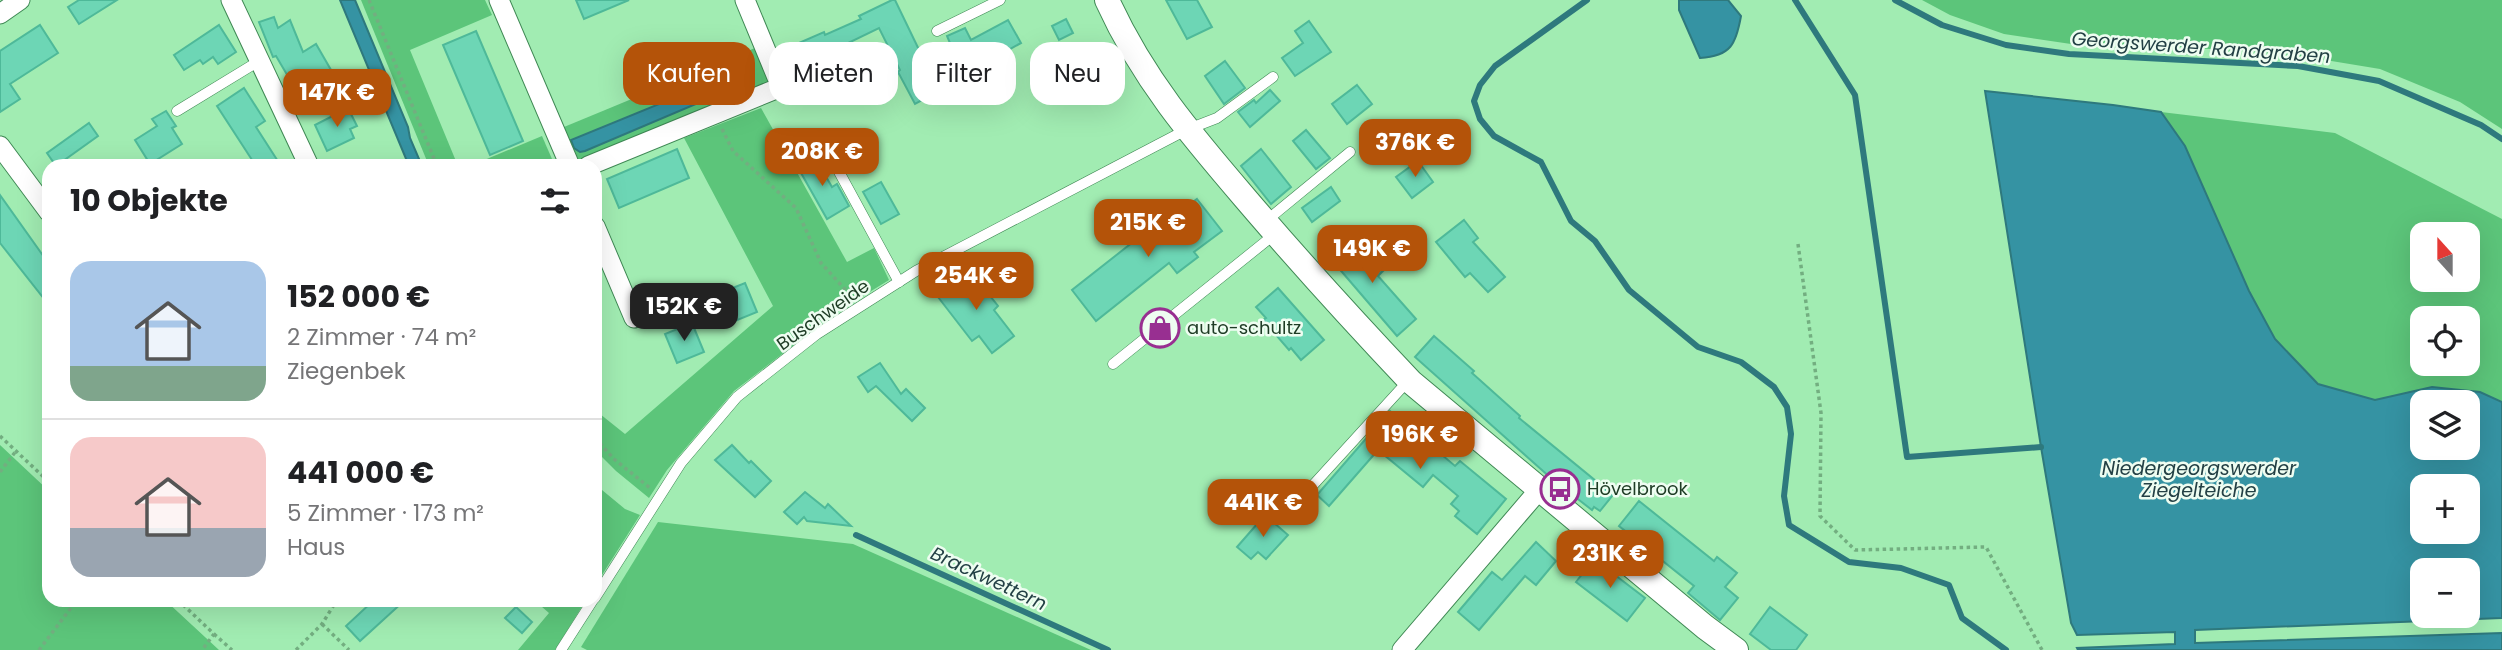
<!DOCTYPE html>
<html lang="de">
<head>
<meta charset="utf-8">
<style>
  body { margin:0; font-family:Poppins,sans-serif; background:#f6f6f6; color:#202124; height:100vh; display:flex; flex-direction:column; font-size:26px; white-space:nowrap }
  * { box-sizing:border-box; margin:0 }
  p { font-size:23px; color:#757577 }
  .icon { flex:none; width:38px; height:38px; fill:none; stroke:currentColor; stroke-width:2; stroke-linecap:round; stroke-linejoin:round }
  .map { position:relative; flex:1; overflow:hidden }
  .details { position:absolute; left:42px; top:159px; width:560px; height:448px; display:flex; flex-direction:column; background:#fff; border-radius:21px; box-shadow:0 7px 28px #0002 }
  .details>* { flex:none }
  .guide { position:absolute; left:623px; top:42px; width:665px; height:63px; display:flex; gap:14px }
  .needle { width:46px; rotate:339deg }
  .tools { position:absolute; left:2410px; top:222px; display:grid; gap:14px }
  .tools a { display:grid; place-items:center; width:70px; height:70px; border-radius:14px; background:#fff; box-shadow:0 7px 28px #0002; font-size:35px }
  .price { position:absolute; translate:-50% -60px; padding:0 16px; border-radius:14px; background:#b45309; color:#fff; font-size:23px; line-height:46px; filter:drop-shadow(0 2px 4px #0008) }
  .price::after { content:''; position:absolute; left:50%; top:42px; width:21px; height:16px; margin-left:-10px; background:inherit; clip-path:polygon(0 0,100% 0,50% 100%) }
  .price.on { background:#222; color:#fff }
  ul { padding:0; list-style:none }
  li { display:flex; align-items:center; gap:21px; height:175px; padding:0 28px }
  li+li { border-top:2px solid #e0e0e0 }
  li span { display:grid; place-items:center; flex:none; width:196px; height:140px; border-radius:21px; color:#555 }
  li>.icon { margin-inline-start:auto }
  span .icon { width:84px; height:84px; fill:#fffc; stroke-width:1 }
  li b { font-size:30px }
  h2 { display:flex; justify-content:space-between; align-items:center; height:84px; padding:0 28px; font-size:30px }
  .pill { padding:0 24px; border-radius:21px; background:#fff; box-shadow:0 7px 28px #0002; font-size:24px; line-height:63px }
  .pill.on { background:#b45309; color:#fff }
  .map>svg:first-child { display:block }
  .green { fill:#5cc57a; fill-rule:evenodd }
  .water { fill:#3593a3; stroke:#2e797d; stroke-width:2; fill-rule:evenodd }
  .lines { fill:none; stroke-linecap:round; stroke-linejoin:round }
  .stream { stroke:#2e797d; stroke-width:6 }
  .building { fill:#6dd6b5; stroke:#4eb999; stroke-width:2 }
  .service-casing { stroke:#3f8854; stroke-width:11 }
  .minor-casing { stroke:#3f8854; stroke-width:21 }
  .tertiary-casing { stroke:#3f8854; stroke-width:26 }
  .path { stroke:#73ae80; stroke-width:3.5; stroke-dasharray:3.5 3.5; stroke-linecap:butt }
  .service { stroke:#fff; stroke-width:10 }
  .minor { stroke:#fff; stroke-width:19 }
  .tertiary { stroke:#fff; stroke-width:24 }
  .labels { text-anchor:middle; stroke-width:5; stroke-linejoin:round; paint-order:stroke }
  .street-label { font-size:18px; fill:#1e3c25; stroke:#eefdf1 }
  .poi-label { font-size:18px; fill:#1e3c25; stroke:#eefdf1; text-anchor:start }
  .water-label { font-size:19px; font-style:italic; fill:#234045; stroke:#eefdf1 }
</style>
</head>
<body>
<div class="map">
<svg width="2502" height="650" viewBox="0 0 2502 650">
  <rect width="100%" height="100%" fill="#a1ecb2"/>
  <g class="green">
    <polygon points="361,0 485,0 492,15 410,50 458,166 429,166"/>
    <polygon points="1922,0 2502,0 2502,129 2460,102 2380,69 2295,55 2153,45 2071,44 2004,34 1950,15"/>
    <polygon points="755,48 769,82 579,161 564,127"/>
    <polygon points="761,108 847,262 874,248 889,280 834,314 734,391 667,470 649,498 616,471 595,450 595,410 625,434 773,306 684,138"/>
    <path d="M2161,112l174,21 167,86v183l-22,-10 -48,-5 -57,13 -56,-16 -44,-45 -26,-48 -64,-145zM2422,234h46v46h-46zM2422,318h46v46h-46z"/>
    <polygon points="542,136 555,166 470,166"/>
    <polygon points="0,445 49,491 49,600 165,600 219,650 0,650"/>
    <polygon points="602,490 625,509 640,515 595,586 595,498"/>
    <polygon points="658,522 853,544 1091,650 587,650 581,647"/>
    <polygon points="534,600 586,600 555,650 518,650 549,613"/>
  </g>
  <g class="water">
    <polygon points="340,0 355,0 408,127 410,138 422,166 409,166"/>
    <path d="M1679,0h49l13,16c-5,28 -10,40 -41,42l-21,-48z"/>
    <polygon points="742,70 745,80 743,84 585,151 580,152 574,148 571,140"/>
    <path d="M1985,91l128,14 48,7 24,34 64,145 26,48 43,45 57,16 57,-13 48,5 22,10v216l-307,12v13l307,-10v17h-424l-1,-2 98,-4v-12l-98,3 -6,-12 -30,-176zM2468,402v46h-46v-46zM2468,486v46h-46v-46zM2468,570v46h-46v-46z"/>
  </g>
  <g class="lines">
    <g class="stream">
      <polyline points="1587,0 1495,66 1480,85 1474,101 1480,119 1494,136 1541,162 1571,221 1595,241 1629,290 1698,347 1741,362 1774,387 1787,407 1791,434 1784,496 1789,525 1849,562 1901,568 1949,585 1962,618 2006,650"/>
      <polyline points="1795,0 1855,95 1907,457 2041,447"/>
      <polyline points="1895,0 1942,25 2006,45 2069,54 2298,66 2379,81 2481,125 2502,139"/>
      <polyline points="856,535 1108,650"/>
    </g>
  </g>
  <g class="building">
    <polygon points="79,0 117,0 79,24 68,7"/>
    <polygon points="576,0 629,0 584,19"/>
    <polygon points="892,0 895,0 923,58 950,43 947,36 965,28 971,40 1008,20 1021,43 981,65 987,78 969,86 965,77 915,104 898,72 900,70 879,28 846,44 849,51 797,77 785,49 824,32 825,35 861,19 859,16"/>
    <polygon points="1166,0 1197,0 1212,27 1187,39"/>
    <polygon points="274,17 278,28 290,20 303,52 316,44 331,70 296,90 276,56 273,57 259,22"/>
    <polygon points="1066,19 1073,33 1059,40 1052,26"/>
    <polygon points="1309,21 1331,52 1295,76 1282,58 1303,43 1295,31"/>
    <polygon points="40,25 58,53 10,84 20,99 0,112 0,51"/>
    <polygon points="219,25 236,52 218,64 213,57 203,64 200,60 184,70 174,55"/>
    <polygon points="476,31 523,141 490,155 443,45"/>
    <polygon points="1225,61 1245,88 1224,104 1205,76"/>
    <polygon points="1357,85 1372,104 1347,124 1332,104"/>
    <polygon points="244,88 265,121 256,127 281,166 256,166 217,106"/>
    <polygon points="1270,90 1280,101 1250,127 1238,112 1254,100 1256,103"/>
    <polygon points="348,108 357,126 350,129 354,138 327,151 315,125"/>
    <polygon points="166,111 176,126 172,128 182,144 150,164 135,140 157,126 152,119"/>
    <polygon points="89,123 98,136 56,166 47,153"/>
    <polygon points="1306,130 1330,158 1316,169 1293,141"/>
    <polygon points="677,149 689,178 619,208 607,179"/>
    <polygon points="1261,149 1291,187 1271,204 1241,166"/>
    <polygon points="813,154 832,187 837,184 849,206 827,219 796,164"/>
    <polygon points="1418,161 1433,182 1412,198 1396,177"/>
    <polygon points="881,182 899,214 881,224 863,192"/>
    <polygon points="1331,187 1340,201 1312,222 1302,208"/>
    <polygon points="0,195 49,264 49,305 0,243"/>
    <polygon points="1197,199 1222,231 1194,252 1198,257 1177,273 1169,263 1096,321 1072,290 1166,216 1169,220"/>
    <polygon points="1464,220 1478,238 1473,242 1505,277 1488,292 1470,273 1465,277 1436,242"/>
    <polygon points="1355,237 1384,270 1378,276 1416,319 1397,336 1330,258"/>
    <polygon points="970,271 998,306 994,310 1014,336 992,353 979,336 972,341 938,297"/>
    <polygon points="745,283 757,312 730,323 727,315 714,320 705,299"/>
    <polygon points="1278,288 1324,340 1301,360 1291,348 1289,350 1263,320 1266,318 1256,307"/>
    <polygon points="692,323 704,352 677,363 665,334"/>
    <polygon points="1434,336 1474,371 1472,373 1520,416 1519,418 1613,495 1600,511 1594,507 1592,510 1552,479 1415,357"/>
    <polygon points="880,363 901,394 906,389 925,408 912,421 876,386 868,392 858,377"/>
    <polygon points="1390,411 1455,466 1460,461 1506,499 1477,534 1455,516 1459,511 1451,504 1458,496 1433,475 1423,487 1378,450 1329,506 1317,495"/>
    <polygon points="732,445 749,463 751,461 771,481 755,497 715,460"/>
    <polygon points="805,492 825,508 828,504 851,526 807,521 804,517 797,524 784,512"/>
    <polygon points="1639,501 1714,561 1717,557 1737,573 1725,587 1738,598 1720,620 1688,593 1694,586 1619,526"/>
    <polygon points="1265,515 1288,535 1266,559 1258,552 1251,559 1237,547"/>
    <polygon points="1536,542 1556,561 1536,585 1525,576 1479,630 1458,612 1492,572 1502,580"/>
    <polygon points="1594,559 1645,598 1627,621 1576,582"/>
    <polygon points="374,600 405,600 360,641 346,626"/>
    <polygon points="516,607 532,622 522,633 505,618"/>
    <polygon points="1770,607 1807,635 1796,650 1771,650 1750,634"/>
  </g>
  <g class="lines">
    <g class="service-casing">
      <g id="service">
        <polyline points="937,31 1000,0"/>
        <polyline points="177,111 259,61"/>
        <polyline points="825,146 899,282"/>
        <polyline points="1266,221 1350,152"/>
        <polyline points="1113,364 1275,234"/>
        <polyline points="1314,484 1408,381"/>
        <polyline points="595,598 681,463 737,397 817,334 916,271 1186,130 1217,118 1273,77"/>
        <polyline points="561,650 593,600"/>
      </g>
    </g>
    <g class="minor-casing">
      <g id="minor">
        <polyline points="231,0 309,166"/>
        <polyline points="499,0 570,166"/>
        <polyline points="0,14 20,0"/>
        <polyline points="0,146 49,212"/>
        <polyline points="588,166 781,87 745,0"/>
        <polyline points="595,226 634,318"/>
        <polyline points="1402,650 1539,490"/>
      </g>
    </g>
    <g class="tertiary-casing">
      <path id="tertiary" d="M1107,0c38,84 91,143 150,212 50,58 101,114 154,170l294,245 31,23"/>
    </g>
    <g class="path">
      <polyline points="369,0 437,166"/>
      <polyline points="669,84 678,91 686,92"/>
      <polyline points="722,129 733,151 796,208 821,263 852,297"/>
      <polyline points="1798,244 1821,413 1820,516 1855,550 1986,547 2042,650"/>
      <polyline points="0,436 49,482"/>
      <polyline points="595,438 614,459 650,488"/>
      <polyline points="0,472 16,451"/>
      <polyline points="178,600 214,634 202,650"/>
      <polyline points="322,624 349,650"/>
      <polyline points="214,634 232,650"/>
      <polyline points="39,650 77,600"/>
      <polyline points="296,650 322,624 337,600"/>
    </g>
    <use href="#service" class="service"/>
    <use href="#minor" class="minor"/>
    <use href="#tertiary" class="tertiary"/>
  </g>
  <defs>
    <g id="shop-ring" transform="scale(2.0125)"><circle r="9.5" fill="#eefdf1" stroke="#982f91" stroke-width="1.5"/><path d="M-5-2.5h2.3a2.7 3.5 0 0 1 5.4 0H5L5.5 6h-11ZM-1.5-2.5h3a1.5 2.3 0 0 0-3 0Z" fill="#982f91"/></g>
    <g id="bus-ring" transform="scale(2.0125)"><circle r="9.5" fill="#eefdf1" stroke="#982f91" stroke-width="1.5"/><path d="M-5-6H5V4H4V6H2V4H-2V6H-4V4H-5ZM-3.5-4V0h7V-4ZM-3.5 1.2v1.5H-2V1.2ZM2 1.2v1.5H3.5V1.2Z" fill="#982f91"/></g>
  </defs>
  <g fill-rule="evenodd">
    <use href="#shop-ring" x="1160" y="328"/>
    <use href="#bus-ring" x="1560" y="489"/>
  </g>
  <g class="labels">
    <g class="street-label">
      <text transform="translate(823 315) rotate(-35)" y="6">Buschweide</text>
    </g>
    <g class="poi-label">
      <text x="1187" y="334">auto-schultz</text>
      <text x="1587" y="495">Hövelbrook</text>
    </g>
    <g class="water-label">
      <text transform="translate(2201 47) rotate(4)" y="7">Georgswerder Randgraben</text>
      <text x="2199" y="475">Niedergeorgswerder<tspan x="2199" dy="22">Ziegelteiche</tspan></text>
      <text transform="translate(989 578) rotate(25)" y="7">Brackwettern</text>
    </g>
  </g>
</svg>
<div class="tools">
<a><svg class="needle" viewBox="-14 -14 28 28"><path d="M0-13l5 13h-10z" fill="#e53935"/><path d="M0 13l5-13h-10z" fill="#757577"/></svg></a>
<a><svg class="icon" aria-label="locate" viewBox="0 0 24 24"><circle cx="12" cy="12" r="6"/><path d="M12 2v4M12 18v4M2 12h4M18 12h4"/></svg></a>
<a><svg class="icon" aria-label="layers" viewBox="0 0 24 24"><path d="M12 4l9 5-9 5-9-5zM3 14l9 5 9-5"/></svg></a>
<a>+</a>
<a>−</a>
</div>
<b class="price" style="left:337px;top:129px">147K €</b>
<b class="price" style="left:1415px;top:179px">376K €</b>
<b class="price" style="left:822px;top:188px">208K €</b>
<b class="price" style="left:1148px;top:259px">215K €</b>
<b class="price" style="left:1372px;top:285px">149K €</b>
<b class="price" style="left:976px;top:312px">254K €</b>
<b class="price on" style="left:684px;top:343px">152K €</b>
<b class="price" style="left:1420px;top:471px">196K €</b>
<b class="price" style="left:1263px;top:539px">441K €</b>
<b class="price" style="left:1610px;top:590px">231K €</b>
<div class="guide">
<a class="pill on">Kaufen</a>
<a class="pill">Mieten</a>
<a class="pill">Filter</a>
<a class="pill">Neu</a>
</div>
<section class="details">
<h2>10 Objekte<svg class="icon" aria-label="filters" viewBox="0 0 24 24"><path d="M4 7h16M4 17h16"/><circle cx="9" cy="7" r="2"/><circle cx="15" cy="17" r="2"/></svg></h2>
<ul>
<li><span style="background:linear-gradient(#a9c7e8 75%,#7fa58c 0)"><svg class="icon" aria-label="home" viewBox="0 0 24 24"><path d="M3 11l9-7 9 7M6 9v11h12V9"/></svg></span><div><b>152 000 €</b><p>2 Zimmer · 74 m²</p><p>Ziegenbek</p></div></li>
<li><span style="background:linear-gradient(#f6c9c9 65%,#9aa5b1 0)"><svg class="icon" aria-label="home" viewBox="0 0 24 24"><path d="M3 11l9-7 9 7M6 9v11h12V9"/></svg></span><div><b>441 000 €</b><p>5 Zimmer · 173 m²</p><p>Haus</p></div></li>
</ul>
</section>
</div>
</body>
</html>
